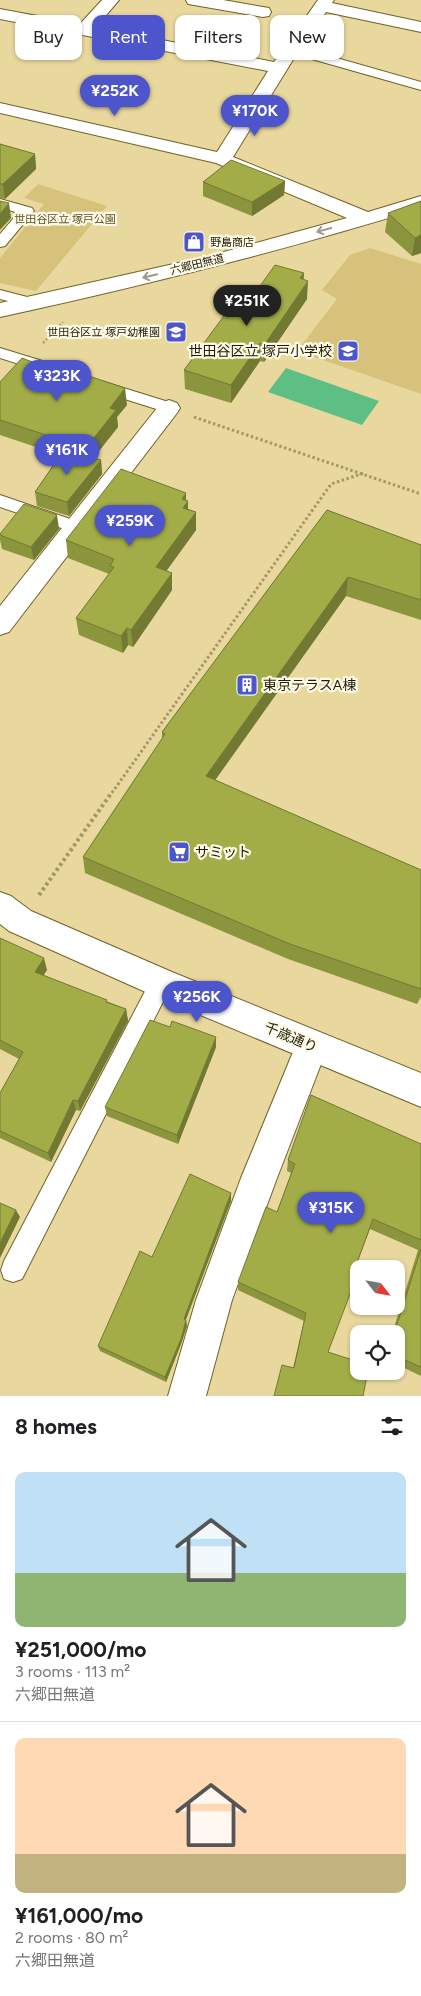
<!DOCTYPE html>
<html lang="en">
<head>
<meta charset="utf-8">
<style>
  body { margin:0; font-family:Figtree,"Noto Sans JP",sans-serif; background:#f2f2f2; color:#202124; height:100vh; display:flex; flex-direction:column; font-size:19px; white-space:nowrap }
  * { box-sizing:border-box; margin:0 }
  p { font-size:16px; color:#757577 }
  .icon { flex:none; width:28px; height:28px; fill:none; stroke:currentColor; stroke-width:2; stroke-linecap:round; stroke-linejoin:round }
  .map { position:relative; height:1396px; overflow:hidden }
  .drawer { display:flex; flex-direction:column; background:#fff; flex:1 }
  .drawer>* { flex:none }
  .banner { position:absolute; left:15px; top:15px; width:391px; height:45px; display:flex; gap:10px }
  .needle { width:32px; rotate:121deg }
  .tools { position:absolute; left:350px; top:1260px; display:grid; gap:10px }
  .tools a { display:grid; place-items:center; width:55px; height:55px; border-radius:10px; background:#fff; box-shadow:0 1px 4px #0004; font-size:25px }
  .price { position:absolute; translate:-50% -42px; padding:0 11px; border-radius:18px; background:#4c55cb; color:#fff; font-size:16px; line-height:32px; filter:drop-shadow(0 1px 2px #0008) }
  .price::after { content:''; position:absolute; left:50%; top:30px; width:15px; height:11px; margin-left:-8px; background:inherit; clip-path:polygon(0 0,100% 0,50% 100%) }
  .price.active { background:#222; color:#fff }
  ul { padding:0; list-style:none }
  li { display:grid; align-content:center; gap:10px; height:265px; padding:0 15px }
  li+li { border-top:1px solid #e0e0e0 }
  li span { display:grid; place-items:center; height:155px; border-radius:10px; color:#555 }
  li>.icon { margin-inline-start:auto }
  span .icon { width:90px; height:90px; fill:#fffc; stroke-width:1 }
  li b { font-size:21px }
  h2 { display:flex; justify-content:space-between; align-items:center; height:60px; padding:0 15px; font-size:21px }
  .pill { padding:0 18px; border-radius:10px; background:#fff; box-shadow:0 1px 4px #0004; font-size:18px; line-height:45px }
  .pill.active { background:#4c55cb; color:#fff }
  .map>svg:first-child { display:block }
  .green { fill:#d6c27a }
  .water { fill:#5ebf84 }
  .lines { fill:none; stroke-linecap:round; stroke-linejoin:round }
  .service-casing { stroke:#706127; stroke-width:2 }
  .minor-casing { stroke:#706127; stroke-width:2 }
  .tertiary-casing { stroke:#706127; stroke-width:2 }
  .path-far2 { stroke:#a49668; stroke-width:2; stroke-dasharray:2 2; stroke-linecap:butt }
  .path-far1 { stroke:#a49668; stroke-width:3; stroke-dasharray:2.5 2.5; stroke-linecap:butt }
  .path { stroke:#a49668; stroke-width:4; stroke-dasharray:3 3; stroke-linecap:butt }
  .service { fill:#fff; fill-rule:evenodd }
  .minor { fill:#fff; fill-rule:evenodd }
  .tertiary { fill:#fff; fill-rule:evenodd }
  .wall { fill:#8b953e }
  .shaded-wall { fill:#717932 }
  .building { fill:#a2ad48; stroke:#717932 }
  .oneway { stroke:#9c998e }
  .labels { text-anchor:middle; stroke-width:4.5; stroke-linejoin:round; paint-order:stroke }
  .far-park-label { font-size:11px; fill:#5c5126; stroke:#fefae8 }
  .far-poi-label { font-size:11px; fill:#221c04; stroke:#fefae8; text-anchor:start }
  .far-street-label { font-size:11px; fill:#221c04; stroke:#fefae8 }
  .poi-label { font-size:14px; fill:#221c04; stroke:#fefae8; text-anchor:start }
  .street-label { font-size:14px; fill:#221c04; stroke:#fefae8 }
</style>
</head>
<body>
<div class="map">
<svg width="421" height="1396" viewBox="0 0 421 1396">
  <rect width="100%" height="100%" fill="#e9d89d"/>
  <g class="green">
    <polygon points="38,184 107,206 36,291 0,283 0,258 44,204 24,198"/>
    <polygon points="370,248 421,264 421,394 297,351 337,299 322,290 350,255"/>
  </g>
  <polygon class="water" points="286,368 379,401 362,425 268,392"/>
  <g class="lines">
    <g class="service-casing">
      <g id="service">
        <polygon points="291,45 421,82 421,90 287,52 285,49 287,46"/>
        <polygon points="0,199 32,208 34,211 5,246 0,247 0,234 18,213 0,207"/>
        <polygon points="0,290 39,300 41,303 39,306 34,308 0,299"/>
        <polygon points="0,348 49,363 52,367 49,371 44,372 0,358"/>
        <polygon points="101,381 175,404 177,408 175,412 169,413 96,390 93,386 96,382"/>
        <polygon points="0,495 82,523 84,527 82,531 76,533 0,507"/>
        <polygon points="161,973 169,976 172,983 169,990 22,1279 13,1282 4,1279 1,1270 4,1261 153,976"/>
      </g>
    </g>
    <g class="minor-casing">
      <g id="minor">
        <path d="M102,0h17l-23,27 178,35 44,-62h16l-2,3 89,19v10l-95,-20 -27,38 -66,107 135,55 53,-16v12c-138,43 -279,78 -421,109v-14l209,-47 138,-38 -131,-55 -216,-50v-10l217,49 51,-81 -268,-52v-10l80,15z"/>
        <polygon points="186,0 223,0 263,7 269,8 271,12 269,16 263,17 194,5 188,4"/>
        <polygon points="169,400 177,403 180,408 177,413 9,632 0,635 0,606 161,403"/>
        <polygon points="312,1030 324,1035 328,1046 277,1178 232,1300 206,1396 168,1396 196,1300 241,1178 300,1035"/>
      </g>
    </g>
    <g class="tertiary-casing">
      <polygon id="tertiary" points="0,892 11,896 31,911 172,972 421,1073 421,1107 150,994 9,931 0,924"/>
    </g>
    <polyline class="path-far2" points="43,343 63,322"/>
    <g class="path-far1">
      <polyline points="194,417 421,494"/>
      <polyline points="109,797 331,484 364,473"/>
    </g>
    <polyline class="path" points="39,895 110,795"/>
    <use href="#service" class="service"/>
    <use href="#minor" class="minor"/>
    <use href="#tertiary" class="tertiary"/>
  </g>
  <g class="wall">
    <polygon points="0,144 35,154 36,169 5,199 0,198"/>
    <polygon points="285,181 284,195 252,216 203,196 203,182"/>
    <polygon points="421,201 421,253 412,256 385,232 388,213"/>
    <polygon points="304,273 303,279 307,299 264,362 260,361 231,403 185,389 184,370 235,310"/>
    <polygon points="0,382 127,405 117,417 118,427 93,458 101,460 102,474 69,516 37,506 35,492 60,455 0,435"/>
    <polygon points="186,501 188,501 188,509 196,512 196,530 166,571 172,573 172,590 133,647 128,645 123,653 79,635 76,618 109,574 68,558 66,540"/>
    <polygon points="327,510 421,545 421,620 346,596 215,780 421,870 421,997 417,1004 288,959 85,873 83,857 162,739 162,732"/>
    <polygon points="59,529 34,560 2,549 0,540 0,534"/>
    <polygon points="0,938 47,970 43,975 126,1009 128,1021 80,1111 76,1110 51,1162 0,1138 0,1093 19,1059 0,1049"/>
    <polygon points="216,1047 178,1144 107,1116 105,1107"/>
    <polygon points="421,1144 421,1376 396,1364 396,1334 392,1334 418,1250 370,1229 351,1279 328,1352 293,1368 304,1321 238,1290 238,1282 277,1212 291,1173 287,1171 288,1160"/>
    <polygon points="231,1193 231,1201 186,1320 187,1326 181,1344 166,1382 100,1351 98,1346 152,1257"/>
  </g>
  <g class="shaded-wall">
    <polygon points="35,154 36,169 5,199 3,184"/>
    <polygon points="285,181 284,195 252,216 252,202"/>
    <polygon points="9,203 11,218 0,230 0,214"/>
    <polygon points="421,235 421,253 412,256 415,238"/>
    <polygon points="304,273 303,289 308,281 307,299 264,362 265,344 300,278"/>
    <polygon points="260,343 260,361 231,403 231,385"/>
    <polygon points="125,388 127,405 117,417 118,427 88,465 86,448 110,408"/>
    <polygon points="101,460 102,474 69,516 67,502"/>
    <polygon points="186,493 186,504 188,501 188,519 184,525 182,499"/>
    <polygon points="196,512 196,530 157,584 156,567"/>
    <polygon points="57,515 59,529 34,560 31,547"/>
    <polygon points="172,573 172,590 133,647 131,630"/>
    <polygon points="348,577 346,596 206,793 206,776"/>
    <polygon points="127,628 128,645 123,653 121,636"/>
    <polygon points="44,958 47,970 38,984 35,972"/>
    <polygon points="126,1009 128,1021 80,1111 78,1101"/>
    <polygon points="216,1037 216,1047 178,1144 177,1135"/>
    <polygon points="73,1100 76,1110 51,1162 48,1153"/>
    <polygon points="231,1193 231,1201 184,1324 184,1319"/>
    <polygon points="16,1210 20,1217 0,1258 0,1243"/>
    <polygon points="186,1320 187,1326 181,1344 166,1382 165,1377"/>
  </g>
  <g class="building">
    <polygon points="0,144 35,154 3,184 0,184"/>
    <polygon points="231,160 285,181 252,202 203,182"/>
    <polygon points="0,201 9,203 0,214"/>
    <polygon points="421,201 421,235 415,238 388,213"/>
    <polygon points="275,265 304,273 300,278 308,281 265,344 260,343 231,385 184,370 229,309 235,310 255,293"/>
    <polygon points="22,358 40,365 43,361 125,388 110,408 116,410 86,448 0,420 0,382"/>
    <polygon points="64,450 101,460 67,502 35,492"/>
    <polygon points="121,469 186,493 182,499 188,501 183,508 196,512 156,567 172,573 131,630 127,628 121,636 76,618 114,567 110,566 114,559 66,540"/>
    <polygon points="24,504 57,515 31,547 0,535 0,534"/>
    <polygon points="327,510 421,545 421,600 348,577 206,776 421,870 421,989 290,944 83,857 165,734 162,732"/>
    <polygon points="0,938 44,958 35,972 107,1000 106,1002 126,1009 78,1101 73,1100 48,1153 0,1131 0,1093 23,1052 0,1040"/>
    <polygon points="150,1020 170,1027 172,1021 216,1037 177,1135 105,1107"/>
    <polygon points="311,1095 421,1144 421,1240 373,1219 351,1279 355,1281 328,1352 359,1362 359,1371 368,1371 363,1396 274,1396 282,1365 294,1368 306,1313 238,1282 266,1207 277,1212 295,1164 288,1160"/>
    <polygon points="190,1174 231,1193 184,1319 186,1320 181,1339 165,1377 98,1346 140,1251 152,1257"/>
    <polygon points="0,1203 16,1210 0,1243"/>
    <polygon points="421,1249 421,1367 396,1356 396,1334 394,1334"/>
  </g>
  <defs><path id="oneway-shaft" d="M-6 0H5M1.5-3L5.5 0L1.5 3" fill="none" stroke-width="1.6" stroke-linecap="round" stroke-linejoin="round" transform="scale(1.25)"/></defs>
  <g class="oneway">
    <use href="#oneway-shaft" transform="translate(324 230) rotate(165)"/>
    <use href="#oneway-shaft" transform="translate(150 276) rotate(166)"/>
  </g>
  <defs>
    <g id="shop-square" transform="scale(1.125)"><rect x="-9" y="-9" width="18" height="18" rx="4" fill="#4c55cb" stroke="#fefae8"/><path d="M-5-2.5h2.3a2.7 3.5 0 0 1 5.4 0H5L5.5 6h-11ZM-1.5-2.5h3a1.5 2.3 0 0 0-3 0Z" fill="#fff"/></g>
    <g id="school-square" transform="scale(1.125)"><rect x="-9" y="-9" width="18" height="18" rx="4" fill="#4c55cb" stroke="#fefae8"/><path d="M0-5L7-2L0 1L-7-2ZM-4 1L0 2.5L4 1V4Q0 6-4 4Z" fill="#fff"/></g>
    <g id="building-square" transform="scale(1.125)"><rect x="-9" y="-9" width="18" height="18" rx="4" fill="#4c55cb" stroke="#fefae8"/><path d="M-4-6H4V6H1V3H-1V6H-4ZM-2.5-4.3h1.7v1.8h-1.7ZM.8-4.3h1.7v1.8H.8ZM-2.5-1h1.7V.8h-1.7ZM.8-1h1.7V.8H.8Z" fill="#fff"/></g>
    <g id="supermarket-square" transform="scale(1.125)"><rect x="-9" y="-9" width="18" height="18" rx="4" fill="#4c55cb" stroke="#fefae8"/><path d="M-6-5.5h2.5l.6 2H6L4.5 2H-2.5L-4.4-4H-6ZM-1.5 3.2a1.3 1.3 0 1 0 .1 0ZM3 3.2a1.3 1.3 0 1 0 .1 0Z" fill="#fff"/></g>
  </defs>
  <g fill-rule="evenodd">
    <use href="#shop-square" x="194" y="242"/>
    <use href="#school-square" x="176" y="332"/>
    <use href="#school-square" x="348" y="351"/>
    <use href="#building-square" x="247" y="685"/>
    <use href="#supermarket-square" x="179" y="852"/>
  </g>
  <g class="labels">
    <g class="far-park-label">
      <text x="65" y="223">世田谷区立 塚戸公園</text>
    </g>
    <g class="far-poi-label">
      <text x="210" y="246">野島商店</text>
      <text x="160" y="336" text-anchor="end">世田谷区立 塚戸幼稚園</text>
    </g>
    <g class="far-street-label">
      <text transform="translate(197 264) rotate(-14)" y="4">六郷田無道</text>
    </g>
    <g class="poi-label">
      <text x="332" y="356" text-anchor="end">世田谷区立 塚戸小学校</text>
      <text x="263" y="690">東京テラスA棟</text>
      <text x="195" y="857">サミット</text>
    </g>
    <g class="street-label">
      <text transform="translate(291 1037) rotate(23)" y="5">千歳通り</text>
    </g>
  </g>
</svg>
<div class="tools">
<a><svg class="needle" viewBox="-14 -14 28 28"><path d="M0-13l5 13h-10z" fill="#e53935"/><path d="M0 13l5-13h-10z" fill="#757577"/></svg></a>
<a><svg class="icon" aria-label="locate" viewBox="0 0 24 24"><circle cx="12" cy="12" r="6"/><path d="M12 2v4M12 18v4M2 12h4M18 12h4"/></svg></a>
</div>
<b class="price" style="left:115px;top:117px">¥252K</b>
<b class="price" style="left:255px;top:137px">¥170K</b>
<b class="price active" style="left:247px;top:327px">¥251K</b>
<b class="price" style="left:57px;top:402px">¥323K</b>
<b class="price" style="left:67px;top:476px">¥161K</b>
<b class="price" style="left:130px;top:547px">¥259K</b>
<b class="price" style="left:197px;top:1023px">¥256K</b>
<b class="price" style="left:331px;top:1234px">¥315K</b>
<div class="banner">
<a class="pill">Buy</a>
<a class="pill active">Rent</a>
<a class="pill">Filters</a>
<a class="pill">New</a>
</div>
</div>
<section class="drawer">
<h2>8 homes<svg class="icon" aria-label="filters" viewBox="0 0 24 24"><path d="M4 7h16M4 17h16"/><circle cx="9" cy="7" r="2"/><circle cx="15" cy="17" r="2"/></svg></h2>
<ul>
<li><span style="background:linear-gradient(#bfe0f5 65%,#8fb573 0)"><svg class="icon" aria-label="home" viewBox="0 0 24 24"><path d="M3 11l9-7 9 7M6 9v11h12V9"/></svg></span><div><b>¥251,000/mo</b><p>3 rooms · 113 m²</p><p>六郷田無道</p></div></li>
<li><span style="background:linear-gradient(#ffd9b3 75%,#c2b280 0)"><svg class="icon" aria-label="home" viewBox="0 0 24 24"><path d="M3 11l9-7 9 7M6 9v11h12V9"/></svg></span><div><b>¥161,000/mo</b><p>2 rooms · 80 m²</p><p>六郷田無道</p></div></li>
</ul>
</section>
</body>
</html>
